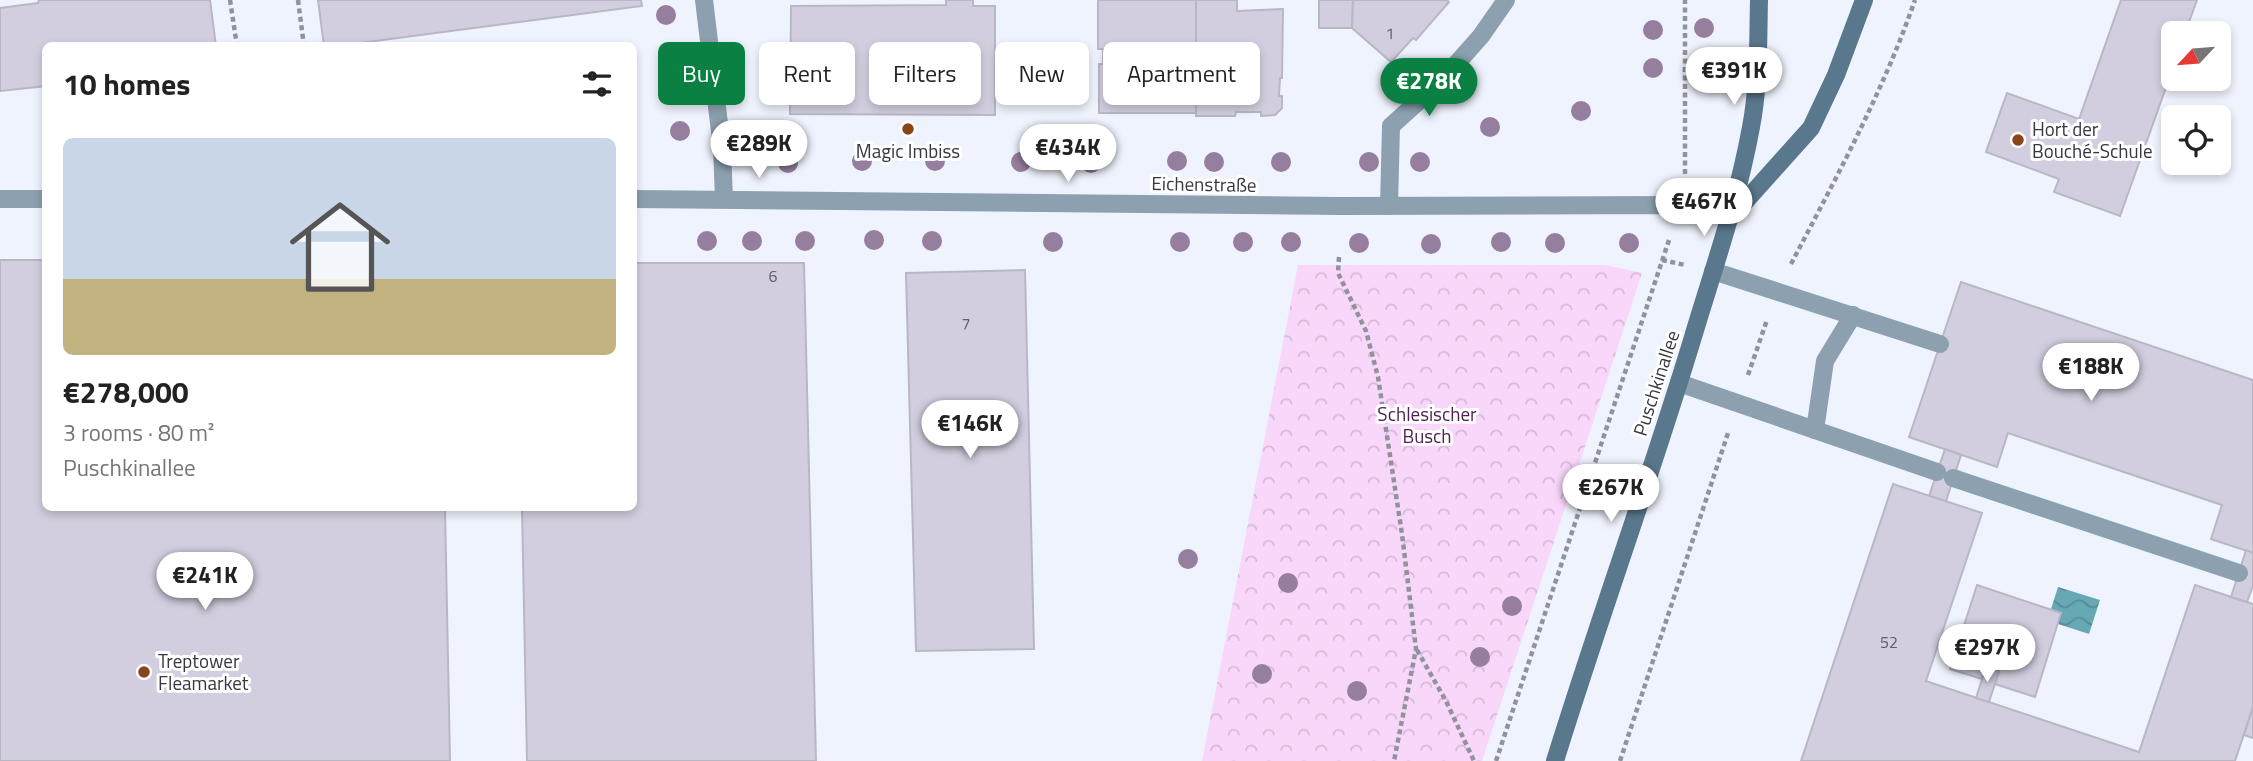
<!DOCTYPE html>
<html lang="en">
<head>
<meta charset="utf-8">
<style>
  body { margin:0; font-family:"Titillium Web",sans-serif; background:#f6f6f6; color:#222; height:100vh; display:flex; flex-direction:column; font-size:26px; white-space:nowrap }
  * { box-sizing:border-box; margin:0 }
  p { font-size:23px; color:#767676 }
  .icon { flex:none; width:38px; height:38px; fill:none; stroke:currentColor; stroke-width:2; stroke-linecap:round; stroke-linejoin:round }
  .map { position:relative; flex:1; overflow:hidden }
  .details { position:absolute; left:42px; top:42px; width:595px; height:469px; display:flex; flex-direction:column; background:#fff; border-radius:10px; box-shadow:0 4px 10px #0003 }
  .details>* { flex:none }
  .banner { position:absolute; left:658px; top:42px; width:665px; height:63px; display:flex; gap:14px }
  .needle { width:46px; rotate:244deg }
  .controls { position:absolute; left:2161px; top:21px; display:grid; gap:14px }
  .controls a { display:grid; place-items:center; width:70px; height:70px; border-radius:10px; background:#fff; box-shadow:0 4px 10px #0003; font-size:35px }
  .price { position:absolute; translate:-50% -60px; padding:0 16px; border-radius:24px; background:#fff; color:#222; font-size:23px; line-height:46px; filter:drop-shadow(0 2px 4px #0008) }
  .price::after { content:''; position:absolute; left:50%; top:42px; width:21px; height:16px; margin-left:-10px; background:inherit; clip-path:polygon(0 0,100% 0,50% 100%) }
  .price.active { background:#0b8043; color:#fff }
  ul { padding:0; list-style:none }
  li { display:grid; align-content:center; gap:14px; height:371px; padding:0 21px }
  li+li { border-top:2px solid #e0e0e0 }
  li span { display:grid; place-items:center; height:217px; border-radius:10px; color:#555 }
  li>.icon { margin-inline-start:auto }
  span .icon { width:126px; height:126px; fill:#fffc; stroke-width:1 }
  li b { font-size:30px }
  h2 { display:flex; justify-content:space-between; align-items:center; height:84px; padding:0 21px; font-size:30px }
  .pill { padding:0 24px; border-radius:10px; background:#fff; box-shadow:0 4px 10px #0003; font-size:24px; line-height:63px }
  .pill.active { background:#0b8043; color:#fff }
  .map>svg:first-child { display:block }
  .park { fill:url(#park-crowns) }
  .water { fill:url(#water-waves) }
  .building { fill:#d2cedf; stroke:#b9b6c6; stroke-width:2 }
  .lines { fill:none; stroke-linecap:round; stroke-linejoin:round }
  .path { stroke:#90939b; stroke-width:4.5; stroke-dasharray:5 3.5; stroke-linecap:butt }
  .lane { stroke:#8ca0af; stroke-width:18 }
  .street { stroke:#8ca0af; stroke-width:18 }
  .secondary { stroke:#5a788d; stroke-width:18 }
  .tree { fill:#967e9e }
  .poi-dot { fill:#894519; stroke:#fff; stroke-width:2.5 }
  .labels { text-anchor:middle; stroke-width:6; stroke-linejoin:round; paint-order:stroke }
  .number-label { font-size:16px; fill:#5d5e67 }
  .poi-label { font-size:19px; fill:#36383f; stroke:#fff; text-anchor:start }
  .street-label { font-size:19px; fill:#36383f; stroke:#fff }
  .park-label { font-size:19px; fill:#4d1f51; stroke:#fff }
</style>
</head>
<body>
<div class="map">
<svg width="2253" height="761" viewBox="0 0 2253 761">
  <defs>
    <pattern id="park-crowns" width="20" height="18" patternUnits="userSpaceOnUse" patternTransform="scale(1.75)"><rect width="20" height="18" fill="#f9d7fb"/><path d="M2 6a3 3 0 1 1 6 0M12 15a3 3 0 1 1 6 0" fill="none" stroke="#d6b9d8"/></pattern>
    <pattern id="water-waves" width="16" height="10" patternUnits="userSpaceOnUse" patternTransform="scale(1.75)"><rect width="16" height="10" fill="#66a9b5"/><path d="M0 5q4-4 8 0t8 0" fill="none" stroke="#558b95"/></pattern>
  </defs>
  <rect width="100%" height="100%" fill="#eff3fd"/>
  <polygon class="park" points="1298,265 1605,265 1642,273 1482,761 1202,761"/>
  <polygon class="water" points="2058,587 2100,600 2089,634 2058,624 2061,613 2051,609"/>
  <g class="building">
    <polygon points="39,0 210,0 216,46 46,46 46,86 0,91 0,8 38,3"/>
    <polygon points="318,0 641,0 642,6 337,46 324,46"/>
    <polygon points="946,0 973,0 973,6 995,6 995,115 790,114 791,6 946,5"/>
    <polygon points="1098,0 1196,0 1196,113 1099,113 1099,64 1103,64 1103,49 1098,49"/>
    <polygon points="1196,0 1237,0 1237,11 1283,9 1282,78 1280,78 1279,96 1282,96 1282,108 1275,115 1261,116 1261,112 1236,112 1235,116 1196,116"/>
    <polygon points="1319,0 1353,0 1352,28 1319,28"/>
    <polygon points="1353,0 1447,0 1449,2 1416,40 1413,38 1391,62 1352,28"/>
    <polygon points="2121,0 2197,0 2185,33 2174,33 2174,65 2120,216 2054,192 2059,179 1986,152 2007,93 2079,119"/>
    <polygon points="0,260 46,260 46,508 445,508 450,761 0,761"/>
    <polygon points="634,263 804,263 816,761 527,761 522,508 634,508"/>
    <polygon points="1025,270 1034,649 916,651 906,273"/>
    <polygon points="1961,282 2253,380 2253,553 2211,539 2222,505 2008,433 1997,467 1909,437"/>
    <polygon points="1945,449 1961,455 1946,501 1929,496"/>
    <polygon points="1893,484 1982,513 1926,681 2139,752 2195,585 2253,604 2253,707 2235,761 1801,761"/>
    <polygon points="2246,550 2253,553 2253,586 2247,602 2231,597"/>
    <polygon points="1977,585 2061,613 2035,697 1995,684 1999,671 1986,667 1982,679 1950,669"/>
    <polygon points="1986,667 1999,671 1989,702 1976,698"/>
    <polygon points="2253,707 2253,738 2244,735"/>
  </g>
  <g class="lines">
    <g class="path">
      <polyline points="230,0 237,46"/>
      <polyline points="298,0 304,46"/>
      <polyline points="1685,174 1685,0"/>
      <polyline points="1339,257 1338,273 1366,331 1378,377 1402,534 1416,649 1394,761"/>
      <polyline points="1662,260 1685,265"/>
      <path d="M1791,264c45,-86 92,-172 124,-264"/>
      <polyline points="1748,375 1767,320"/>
      <polyline points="1417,650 1446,701 1474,761"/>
      <polyline points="1496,761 1670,237"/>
      <polyline points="1620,761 1728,433"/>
    </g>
    <g class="lane">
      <polyline points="1389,206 1391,126"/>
      <polyline points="1713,271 1940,344"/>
      <polyline points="1679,383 1937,472"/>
      <polyline points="1815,430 1825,361 1853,315"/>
      <polyline points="1953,478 2239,573"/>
    </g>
    <g class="street">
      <polyline points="704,0 722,148 724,199"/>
      <polyline points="1391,126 1442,80 1481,36 1506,0"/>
      <polyline points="0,199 46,199"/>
      <polyline points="634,199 1341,206 1679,205 1731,217"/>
    </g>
    <g class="secondary">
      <polyline points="1733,215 1811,128 1836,75 1864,0"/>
      <path d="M1555,761c44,-142 95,-282 138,-424 21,-70 45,-138 58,-210 8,-41 7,-85 8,-127"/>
    </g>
  </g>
  <g class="tree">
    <circle cx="666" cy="15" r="10"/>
    <circle cx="1704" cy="28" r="10"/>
    <circle cx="1653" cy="30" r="10"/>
    <circle cx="1707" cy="63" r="10"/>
    <circle cx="672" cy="64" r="10"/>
    <circle cx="1653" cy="68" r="10"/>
    <circle cx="1581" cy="111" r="10"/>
    <circle cx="1490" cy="127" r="10"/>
    <circle cx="680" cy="131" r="10"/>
    <circle cx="862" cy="161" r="10"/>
    <circle cx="935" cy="161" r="10"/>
    <circle cx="1177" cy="161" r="10"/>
    <circle cx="1021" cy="162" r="10"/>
    <circle cx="1214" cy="162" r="10"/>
    <circle cx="1281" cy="162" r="10"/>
    <circle cx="1369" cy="162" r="10"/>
    <circle cx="1420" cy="162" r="10"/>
    <circle cx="788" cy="163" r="10"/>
    <circle cx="1091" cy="163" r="10"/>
    <circle cx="874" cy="240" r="10"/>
    <circle cx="707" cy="241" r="10"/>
    <circle cx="752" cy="241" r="10"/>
    <circle cx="805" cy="241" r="10"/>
    <circle cx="932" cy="241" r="10"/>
    <circle cx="1053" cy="242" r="10"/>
    <circle cx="1180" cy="242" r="10"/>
    <circle cx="1243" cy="242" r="10"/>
    <circle cx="1291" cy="242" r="10"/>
    <circle cx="1501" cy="242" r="10"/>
    <circle cx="1359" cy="243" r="10"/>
    <circle cx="1555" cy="243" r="10"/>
    <circle cx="1629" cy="243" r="10"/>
    <circle cx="1431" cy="244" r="10"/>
    <circle cx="1188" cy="559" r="10"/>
    <circle cx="1288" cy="583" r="10"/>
    <circle cx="1512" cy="606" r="10"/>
    <circle cx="1480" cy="657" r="10"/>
    <circle cx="1262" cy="674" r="10"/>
    <circle cx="1357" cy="691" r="10"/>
  </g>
  <g class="poi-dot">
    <circle cx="908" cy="129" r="7"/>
    <circle cx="2018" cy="140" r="7"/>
    <circle cx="144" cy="672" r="7"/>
  </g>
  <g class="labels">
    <g class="number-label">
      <text x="1390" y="39">1</text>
      <text x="773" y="282">6</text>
      <text x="966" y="329">7</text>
      <text x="1889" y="648">52</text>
    </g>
    <g class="poi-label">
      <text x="2032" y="136">Hort der<tspan x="2032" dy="22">Bouché-Schule</tspan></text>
      <text x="908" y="158" text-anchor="middle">Magic Imbiss</text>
      <text x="158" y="668">Treptower<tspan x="158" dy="22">Fleamarket</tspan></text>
    </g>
    <g class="street-label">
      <text transform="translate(1204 184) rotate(1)" y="7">Eichenstraße</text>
      <text transform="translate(1656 383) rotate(-72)" y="7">Puschkinallee</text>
    </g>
    <g class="park-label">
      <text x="1427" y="421">Schlesischer<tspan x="1427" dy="22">Busch</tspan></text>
    </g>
  </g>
</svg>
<div class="controls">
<a><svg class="needle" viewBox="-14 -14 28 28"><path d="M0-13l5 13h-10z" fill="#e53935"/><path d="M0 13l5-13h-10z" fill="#767676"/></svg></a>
<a><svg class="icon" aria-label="locate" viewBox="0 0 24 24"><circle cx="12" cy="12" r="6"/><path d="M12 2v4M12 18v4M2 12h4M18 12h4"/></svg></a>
</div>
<b class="price" style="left:1734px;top:107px">€391K</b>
<b class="price active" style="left:1429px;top:118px">€278K</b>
<b class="price" style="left:759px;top:180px">€289K</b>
<b class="price" style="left:1068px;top:184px">€434K</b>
<b class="price" style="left:1704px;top:238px">€467K</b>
<b class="price" style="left:2091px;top:403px">€188K</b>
<b class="price" style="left:970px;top:460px">€146K</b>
<b class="price" style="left:1611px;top:524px">€267K</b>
<b class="price" style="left:205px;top:612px">€241K</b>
<b class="price" style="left:1987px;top:684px">€297K</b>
<div class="banner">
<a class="pill active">Buy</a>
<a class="pill">Rent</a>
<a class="pill">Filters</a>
<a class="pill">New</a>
<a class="pill">Apartment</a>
</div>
<section class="details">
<h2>10 homes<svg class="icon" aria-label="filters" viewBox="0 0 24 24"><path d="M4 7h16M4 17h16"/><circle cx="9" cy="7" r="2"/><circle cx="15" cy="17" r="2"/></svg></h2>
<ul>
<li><span style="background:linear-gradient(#c9d6e8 65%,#c2b280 0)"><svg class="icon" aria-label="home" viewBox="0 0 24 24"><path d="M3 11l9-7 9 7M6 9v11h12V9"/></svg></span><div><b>€278,000</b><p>3 rooms · 80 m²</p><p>Puschkinallee</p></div></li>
</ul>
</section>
</div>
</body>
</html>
